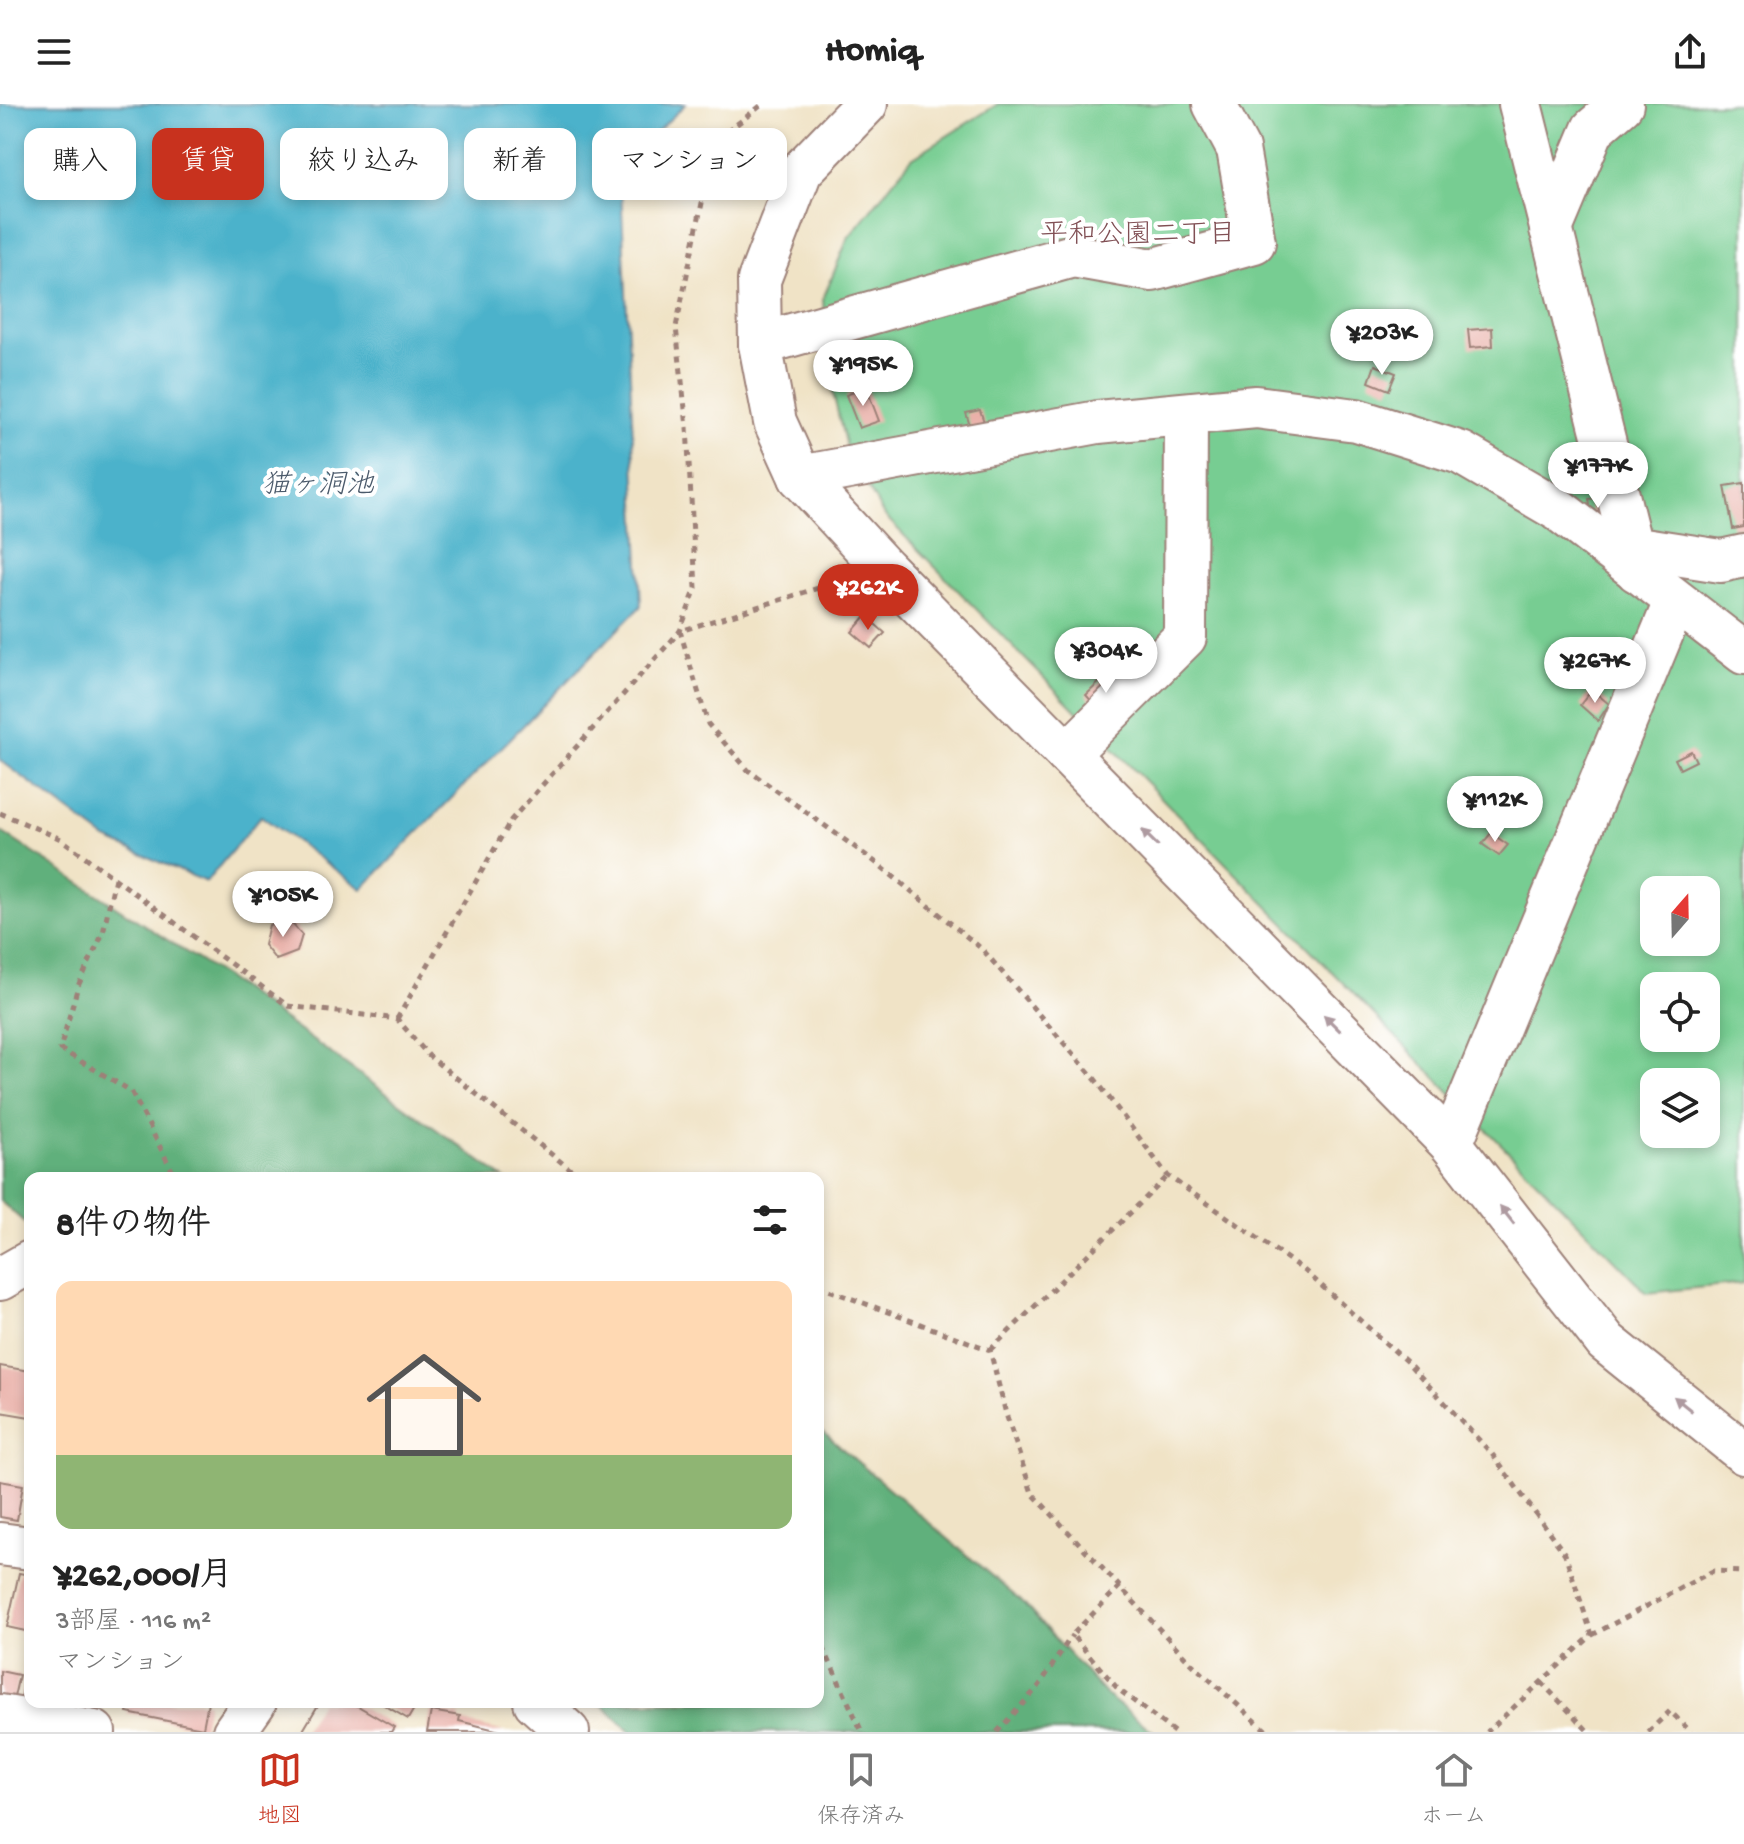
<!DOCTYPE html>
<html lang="ja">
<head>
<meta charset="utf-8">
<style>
  body { margin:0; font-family:"Gochi Hand","Klee One",sans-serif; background:#f2f2f2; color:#222; height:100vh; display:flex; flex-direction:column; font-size:30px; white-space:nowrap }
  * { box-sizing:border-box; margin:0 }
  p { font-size:26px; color:#767676 }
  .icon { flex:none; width:44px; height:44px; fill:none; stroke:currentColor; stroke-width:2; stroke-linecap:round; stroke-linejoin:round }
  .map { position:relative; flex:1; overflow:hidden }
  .side { position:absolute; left:24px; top:1068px; width:800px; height:536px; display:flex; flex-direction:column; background:#fff; border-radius:16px; box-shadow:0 4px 12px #0003 }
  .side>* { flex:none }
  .hud { position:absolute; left:24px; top:24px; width:800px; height:72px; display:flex; gap:16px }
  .needle { width:52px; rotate:20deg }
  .fabs { position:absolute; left:1640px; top:772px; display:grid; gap:16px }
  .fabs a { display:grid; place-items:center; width:80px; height:80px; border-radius:16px; background:#fff; box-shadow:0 4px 12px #0003; font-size:40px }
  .price { position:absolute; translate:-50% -68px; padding:0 18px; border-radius:28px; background:#fff; color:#222; font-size:26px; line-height:52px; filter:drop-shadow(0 2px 4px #0008) }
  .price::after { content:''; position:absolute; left:50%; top:48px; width:24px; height:18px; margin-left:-12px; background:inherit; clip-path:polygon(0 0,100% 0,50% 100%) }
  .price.active { background:#c8321e; color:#fff }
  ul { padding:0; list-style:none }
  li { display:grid; align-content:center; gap:16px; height:424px; padding:0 32px }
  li+li { border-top:2px solid #e0e0e0 }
  li span { display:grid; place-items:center; height:248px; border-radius:16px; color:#555 }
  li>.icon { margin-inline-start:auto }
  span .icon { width:144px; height:144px; fill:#fffc; stroke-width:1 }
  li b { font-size:34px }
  h2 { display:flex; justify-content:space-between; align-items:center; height:96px; padding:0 32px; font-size:34px }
  .pill { padding:0 28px; border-radius:16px; background:#fff; box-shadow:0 4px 12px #0003; font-size:28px; line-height:72px }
  .pill.active { background:#c8321e; color:#fff }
  header { display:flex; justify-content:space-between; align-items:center; height:104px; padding:0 32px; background:#fff; font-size:36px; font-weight:700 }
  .tabs { display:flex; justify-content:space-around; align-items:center; height:112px; border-top:2px solid #e0e0e0; background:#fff; font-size:22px; color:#767676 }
  .tabs a { display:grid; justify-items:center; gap:4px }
  .tabs .active { color:#c8321e }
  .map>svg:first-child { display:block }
  .green { fill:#77cd92; stroke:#60765e; stroke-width:2; fill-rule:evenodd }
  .forest { fill:#61b07c; stroke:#566854; stroke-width:2 }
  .water { fill:#4cb2cb; stroke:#4b687b; stroke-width:2 }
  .building { fill:#e8aba3 }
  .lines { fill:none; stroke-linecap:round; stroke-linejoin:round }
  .minor-casing { stroke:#9d8178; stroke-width:46 }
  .path { stroke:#9d8178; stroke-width:5; stroke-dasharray:6 6; stroke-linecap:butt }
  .minor { stroke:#fff; stroke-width:42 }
  .oneway { fill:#ae9aa0 }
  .labels { text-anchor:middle; stroke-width:8; stroke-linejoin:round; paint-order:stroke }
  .neighbourhood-label { font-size:28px; fill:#815055; stroke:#fff }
  .water-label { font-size:28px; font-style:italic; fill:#4b5a6b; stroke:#fff }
</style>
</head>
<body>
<header><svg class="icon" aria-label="menu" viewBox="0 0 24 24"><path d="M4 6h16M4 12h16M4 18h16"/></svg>Homiq<svg class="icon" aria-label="share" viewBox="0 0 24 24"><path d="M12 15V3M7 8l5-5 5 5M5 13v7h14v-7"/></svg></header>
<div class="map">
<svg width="1744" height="1628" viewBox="0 0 1744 1628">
  <rect width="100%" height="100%" fill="#fff"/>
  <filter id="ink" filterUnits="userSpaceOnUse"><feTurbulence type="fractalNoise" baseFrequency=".0125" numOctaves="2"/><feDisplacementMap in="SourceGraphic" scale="16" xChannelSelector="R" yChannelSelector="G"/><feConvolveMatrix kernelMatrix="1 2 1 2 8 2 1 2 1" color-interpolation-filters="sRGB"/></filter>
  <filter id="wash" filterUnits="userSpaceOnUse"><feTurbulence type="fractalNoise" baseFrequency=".006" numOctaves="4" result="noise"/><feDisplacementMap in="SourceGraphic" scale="32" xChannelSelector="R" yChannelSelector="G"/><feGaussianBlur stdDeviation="1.8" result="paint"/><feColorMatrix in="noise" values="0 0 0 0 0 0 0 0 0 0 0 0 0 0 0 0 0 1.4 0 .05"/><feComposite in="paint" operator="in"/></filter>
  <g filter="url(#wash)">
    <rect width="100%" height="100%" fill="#f0e3c6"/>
    <path class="green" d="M998,0h746v1179l-97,10 -764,-779 -36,-63 -19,-79 -5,-73 25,-61 64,-80zM1654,786h52v52h-52zM1654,882h52v52h-52zM1654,978h52v52h-52z"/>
    <g class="forest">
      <polygon points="0,727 226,874 504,1074 30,1074 30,1123 0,1097"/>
      <polygon points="818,1324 1021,1497 1106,1591 1154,1628 631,1628 599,1598 818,1598"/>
    </g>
    <polygon class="water" points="0,0 686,0 620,63 641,502 362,785 261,712 206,778 106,735 0,656"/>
    <g id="blocks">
      <g class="building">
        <polygon points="1492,224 1493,242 1470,244 1468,226"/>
        <polygon points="1375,261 1396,269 1389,286 1369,278"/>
        <polygon points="866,283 879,317 859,324 846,291"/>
        <polygon points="980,306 987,327 973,332 966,309"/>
        <polygon points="1744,379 1744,423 1733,425 1725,382"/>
        <polygon points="1604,393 1608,418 1593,420 1589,395"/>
        <polygon points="866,512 885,529 871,544 852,528"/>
        <polygon points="1107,571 1126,591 1104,611 1086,591"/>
        <polygon points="1592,586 1609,600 1598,617 1580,601"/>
        <polygon points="1691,647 1696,657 1680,665 1675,655"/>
        <polygon points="1491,729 1508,741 1499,752 1482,740"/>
        <polygon points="288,815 302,831 297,848 276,856 264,841 269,821"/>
        <polygon points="0,1262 30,1267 30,1313 0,1308"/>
        <polygon points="0,1377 23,1381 17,1416 0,1413"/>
        <polygon points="19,1469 30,1471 30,1528 7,1523"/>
        <polygon points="29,1560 30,1560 30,1596 21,1594"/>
        <polygon points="0,1567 19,1571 12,1602 0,1599"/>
        <polygon points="47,1598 72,1598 71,1604"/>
        <polygon points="129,1598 208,1598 203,1624 127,1609"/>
        <polygon points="320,1598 351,1598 394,1623 391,1628 302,1628"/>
        <polygon points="379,1598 418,1598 408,1615"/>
        <polygon points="431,1607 460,1612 459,1617 504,1628 427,1628"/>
      </g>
    </g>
  </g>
  <g filter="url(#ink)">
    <use href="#blocks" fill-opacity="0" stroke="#9d8178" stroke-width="2"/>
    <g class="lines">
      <g class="minor-casing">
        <g id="minor">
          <polyline points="866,0 801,67 759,176 760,240 775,318 800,373 884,464 1451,1040 1606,1238 1744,1349"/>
          <polyline points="1520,0 1637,467"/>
          <polyline points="1551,125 1593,25 1622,0"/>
          <polyline points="760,240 1073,152 1152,166 1254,138 1238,45 1214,0"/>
          <polyline points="800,373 1098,318 1256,303 1356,316 1461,349 1559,406 1744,549"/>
          <polyline points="1631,443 1721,457 1744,452"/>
          <polyline points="1067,650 1185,533 1186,310"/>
          <polyline points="1451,1040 1675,498"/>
          <polyline points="0,1175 30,1158"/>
          <polyline points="0,1440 30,1444"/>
          <polyline points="535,1598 568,1628"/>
          <polyline points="0,1612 94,1628"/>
          <polyline points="234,1628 255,1598"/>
        </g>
      </g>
      <g class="path">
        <polyline points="841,477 680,527 708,620 748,666 878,760 982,845 1095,975 1168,1072 1305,1167 1408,1259 1492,1350 1565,1450 1592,1531 1487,1628"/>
        <polyline points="0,709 61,735 288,902 397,915 429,952 581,1074"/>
        <polyline points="115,774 103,829 78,882 60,945 131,987 176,1074"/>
        <polyline points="397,915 511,716 680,527 696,484 687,323 676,223 715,37 763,0"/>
        <polyline points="818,1182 990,1246 1006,1310 1032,1389 1191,1559 1268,1628"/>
        <polyline points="990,1246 1168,1072"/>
        <polyline points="1120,1482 1072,1531 1118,1585 1174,1628"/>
        <polyline points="1592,1531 1713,1467 1744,1468"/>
        <polyline points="818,1532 862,1628"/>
        <polyline points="1541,1578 1589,1628"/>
        <polyline points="997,1628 1039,1582 1072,1531"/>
        <polyline points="1648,1628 1670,1607 1691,1628"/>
      </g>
      <use href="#minor" class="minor"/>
    </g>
    <defs><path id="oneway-solid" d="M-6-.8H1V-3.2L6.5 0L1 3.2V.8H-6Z" transform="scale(2)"/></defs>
    <g class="oneway">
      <use href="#oneway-solid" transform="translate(1150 734) rotate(-135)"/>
      <use href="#oneway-solid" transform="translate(1332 919) rotate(-135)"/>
      <use href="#oneway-solid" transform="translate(1507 1111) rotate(-128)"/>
      <use href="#oneway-solid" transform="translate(1683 1300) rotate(-141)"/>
    </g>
  </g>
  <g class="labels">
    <g class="neighbourhood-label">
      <text x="1138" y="138">平和公園二丁目</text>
    </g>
    <g class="water-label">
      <text x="318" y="388">猫ヶ洞池</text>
    </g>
  </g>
</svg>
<div class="fabs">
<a><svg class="needle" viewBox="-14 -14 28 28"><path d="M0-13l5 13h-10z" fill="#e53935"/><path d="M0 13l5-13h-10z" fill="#767676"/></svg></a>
<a><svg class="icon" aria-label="locate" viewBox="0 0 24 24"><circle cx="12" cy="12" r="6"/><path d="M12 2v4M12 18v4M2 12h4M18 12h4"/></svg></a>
<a><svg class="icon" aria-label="layers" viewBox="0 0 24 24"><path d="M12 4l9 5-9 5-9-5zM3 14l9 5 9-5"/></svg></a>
</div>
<b class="price" style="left:1382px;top:273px">¥203K</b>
<b class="price" style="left:863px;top:304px">¥195K</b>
<b class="price" style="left:1598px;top:406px">¥177K</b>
<b class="price active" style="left:868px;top:528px">¥262K</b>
<b class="price" style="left:1106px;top:591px">¥304K</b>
<b class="price" style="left:1595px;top:601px">¥267K</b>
<b class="price" style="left:1495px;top:740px">¥112K</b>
<b class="price" style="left:283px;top:835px">¥105K</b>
<div class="hud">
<a class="pill">購入</a>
<a class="pill active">賃貸</a>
<a class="pill">絞り込み</a>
<a class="pill">新着</a>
<a class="pill">マンション</a>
</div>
<section class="side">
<h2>8件の物件<svg class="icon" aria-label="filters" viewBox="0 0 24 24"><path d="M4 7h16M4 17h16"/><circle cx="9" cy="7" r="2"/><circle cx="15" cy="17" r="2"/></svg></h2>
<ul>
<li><span style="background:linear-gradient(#ffd9b3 70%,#8fb573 0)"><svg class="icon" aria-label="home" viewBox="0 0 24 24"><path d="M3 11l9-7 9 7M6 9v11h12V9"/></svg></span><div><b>¥262,000/月</b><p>3部屋 · 116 m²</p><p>マンション</p></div></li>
</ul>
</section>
</div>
<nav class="tabs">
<a class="active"><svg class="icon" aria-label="map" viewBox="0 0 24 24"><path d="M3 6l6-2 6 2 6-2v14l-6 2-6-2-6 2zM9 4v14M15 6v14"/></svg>地図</a>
<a><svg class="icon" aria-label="saved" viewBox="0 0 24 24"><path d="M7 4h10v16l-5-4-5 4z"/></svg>保存済み</a>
<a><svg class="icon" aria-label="home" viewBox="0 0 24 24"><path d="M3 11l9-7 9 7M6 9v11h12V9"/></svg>ホーム</a>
</nav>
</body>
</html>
